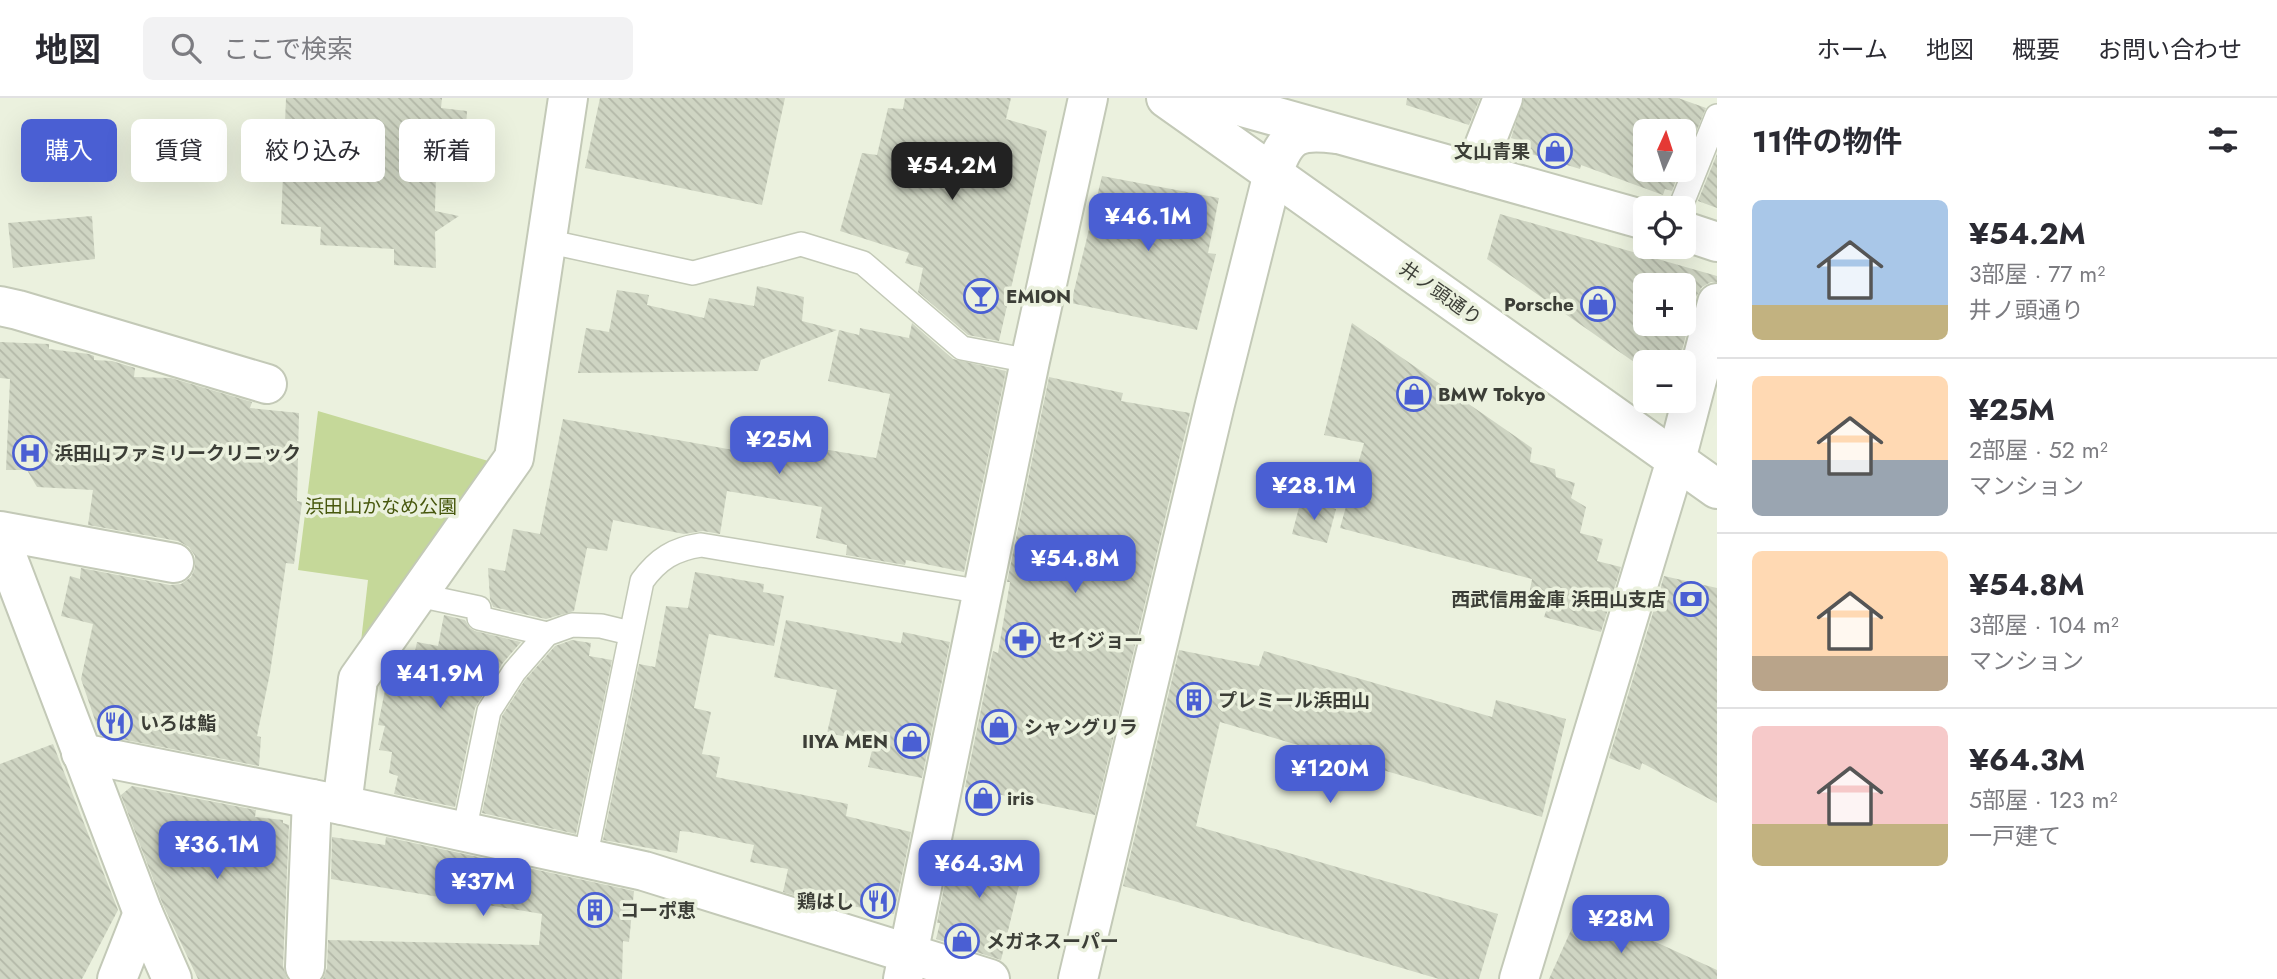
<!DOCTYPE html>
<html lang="ja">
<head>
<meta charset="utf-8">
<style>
  body { margin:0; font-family:Jost,"Noto Sans JP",sans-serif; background:#f2f2f3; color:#2b2b33; height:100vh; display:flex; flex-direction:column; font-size:26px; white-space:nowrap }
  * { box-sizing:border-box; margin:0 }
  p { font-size:23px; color:#7c7c81 }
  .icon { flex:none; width:38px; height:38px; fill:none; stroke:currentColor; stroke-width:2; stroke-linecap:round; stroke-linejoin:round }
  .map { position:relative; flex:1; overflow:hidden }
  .panel { display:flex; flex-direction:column; background:#fff; width:560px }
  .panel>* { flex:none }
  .banner { position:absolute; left:21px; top:21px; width:665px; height:63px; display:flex; gap:14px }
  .needle { width:46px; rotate:3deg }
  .buttons { position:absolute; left:1633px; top:21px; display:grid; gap:14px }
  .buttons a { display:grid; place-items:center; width:63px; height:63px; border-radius:10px; background:#fff; box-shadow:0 7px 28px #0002; font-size:35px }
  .price { position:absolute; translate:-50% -60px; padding:0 16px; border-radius:14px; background:#4a5fd3; color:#fff; font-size:23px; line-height:46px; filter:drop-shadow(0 2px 4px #0008) }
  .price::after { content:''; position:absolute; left:50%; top:42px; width:21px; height:16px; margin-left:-10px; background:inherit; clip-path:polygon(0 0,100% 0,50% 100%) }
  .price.current { background:#222; color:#fff }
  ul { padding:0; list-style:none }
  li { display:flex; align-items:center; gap:21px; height:175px; padding:0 35px }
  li+li { border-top:2px solid #e1e1e2 }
  li span { display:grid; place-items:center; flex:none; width:196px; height:140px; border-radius:10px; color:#555 }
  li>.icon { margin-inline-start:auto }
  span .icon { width:84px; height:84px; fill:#fffc; stroke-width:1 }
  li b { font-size:30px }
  h2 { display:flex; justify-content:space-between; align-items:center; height:84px; padding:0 35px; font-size:30px }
  .pill { padding:0 24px; border-radius:10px; background:#fff; box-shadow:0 7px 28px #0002; font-size:24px; line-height:63px }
  .pill.current { background:#4a5fd3; color:#fff }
  header { display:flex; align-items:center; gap:42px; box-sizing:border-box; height:98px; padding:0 35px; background:#fff; border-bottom:2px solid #e1e1e2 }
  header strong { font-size:33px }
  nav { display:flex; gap:38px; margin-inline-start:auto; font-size:24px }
  .search { width:490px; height:63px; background:#f2f2f3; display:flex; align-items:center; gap:18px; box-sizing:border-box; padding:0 24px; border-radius:10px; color:#7c7c81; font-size:26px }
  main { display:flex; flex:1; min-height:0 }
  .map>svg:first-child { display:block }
  .park { fill:#c5d899 }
  .building { fill:url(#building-back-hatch); fill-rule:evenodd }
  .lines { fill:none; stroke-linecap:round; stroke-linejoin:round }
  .service-casing { stroke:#c3c9b7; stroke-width:26 }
  .minor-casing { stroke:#c3c9b7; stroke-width:42 }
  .tertiary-casing { stroke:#c3c9b7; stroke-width:42 }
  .primary-casing { stroke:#c3c9b7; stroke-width:42 }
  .service { stroke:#fff; stroke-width:23 }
  .minor { stroke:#fff; stroke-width:38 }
  .tertiary { stroke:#fff; stroke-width:38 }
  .primary { stroke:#fff; stroke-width:38 }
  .labels { text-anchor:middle; stroke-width:7; stroke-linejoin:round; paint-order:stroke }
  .poi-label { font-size:19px; font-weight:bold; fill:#3c3e37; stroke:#ebf1de; text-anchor:start }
  .street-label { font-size:19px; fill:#3c3e37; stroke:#ebf1de }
  .park-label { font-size:19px; fill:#47570d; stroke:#ebf1de }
</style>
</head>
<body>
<header>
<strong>地図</strong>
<div class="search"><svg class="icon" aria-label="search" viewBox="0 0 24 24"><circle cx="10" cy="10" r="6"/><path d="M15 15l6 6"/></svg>ここで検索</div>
<nav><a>ホーム</a><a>地図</a><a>概要</a><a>お問い合わせ</a></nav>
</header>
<main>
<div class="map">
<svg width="1717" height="881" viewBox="0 0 1717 881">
  <defs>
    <pattern id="building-back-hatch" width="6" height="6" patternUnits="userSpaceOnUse" patternTransform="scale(1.75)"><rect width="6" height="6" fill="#cfd5c3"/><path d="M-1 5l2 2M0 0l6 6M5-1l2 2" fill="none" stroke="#b3b8a8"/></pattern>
  </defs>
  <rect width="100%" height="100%" fill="#ebf1de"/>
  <polygon class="park" points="318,313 502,367 358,570 368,482 298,472"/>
  <g class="building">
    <polygon points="286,0 442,0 441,10 467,13 465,46 437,42 435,113 459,118 435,134 436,170 394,167 394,151 320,147 321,129 281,126"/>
    <polygon points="600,0 785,0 762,107 585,70"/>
    <polygon points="905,0 1011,0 1006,21 1047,33 999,243 968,237 918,194 923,170 905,165 909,155 840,133 862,55 877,57 888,10 903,11"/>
    <polygon points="1407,0 1480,0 1469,27 1406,7"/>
    <polygon points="1524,0 1678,0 1706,10 1684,64 1684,33 1645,33 1645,72 1680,72 1672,93 1665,91 1663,97 1581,67 1580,71 1515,51 1517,42 1511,40"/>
    <polygon points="1717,56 1717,110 1698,103"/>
    <polygon points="1102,78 1219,100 1208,155 1216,156 1197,232 1071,205"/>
    <path d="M1500,116l217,62v6h-6l-9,5 -6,10 -17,65h-45l-147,-103zM1645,187h39v39h-39z"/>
    <polygon points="92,118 95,161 13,170 8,125"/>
    <polygon points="757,188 804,199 802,223 837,232 761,262 758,273 578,275 586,230 609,234 617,192 649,197 647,207 704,220 709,200 754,208"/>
    <polygon points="912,225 953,261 1006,273 964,474 906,462 905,467 846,457 847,447 816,440 822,409 727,393 720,436 703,433 684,436 613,422 607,453 587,450 574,513 546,521 493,509 490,501 488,470 505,473 513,431 540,436 563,321 733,352 737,332 770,339 770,342 876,360 890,296 828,283 839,232 859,237 860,230 909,240"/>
    <polygon points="1352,225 1532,350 1530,364 1555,371 1556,379 1575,385 1571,400 1586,409 1580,435 1603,441 1597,463 1621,469 1601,534 1544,519 1546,513 1527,508 1532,481 1340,430 1364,345 1324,337"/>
    <polygon points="0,244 49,246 49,251 89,256 94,258 94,262 112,263 135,270 134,279 171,280 252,304 250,310 299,315 297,403 302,404 294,466 286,465 270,575 257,638 261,639 259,668 100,637 81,581 93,526 61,518 70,478 80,481 81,470 170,487 181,486 191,479 195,470 195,458 189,449 178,443 88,427 93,392 37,389 27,372 6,372 10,281 0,280"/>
    <polygon points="1049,279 1123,295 1121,303 1190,315 1095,717 965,689 993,553 998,555 1010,484 1007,484"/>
    <polygon points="1301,402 1336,411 1327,445 1292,436"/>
    <polygon points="695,474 764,486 763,494 784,498 774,548 709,536 694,610 711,614 702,656 720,659 716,679 848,706 846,718 911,734 894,816 836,805 836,810 783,794 788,771 750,764 754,747 690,734 680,733 677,755 603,742 639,566 655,569 666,508 688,510"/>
    <polygon points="1664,478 1717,490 1717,705 1642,665 1640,672 1609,660"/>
    <polygon points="444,517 465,522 470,530 475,533 521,544 502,566 475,610 455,709 394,696 398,678 389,675 392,654 379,652 385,628 378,627 385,592 406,596 417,544 438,548"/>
    <polygon points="786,522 901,545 903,534 950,544 922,680 868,669 874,644 827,635 837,592 774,579"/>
    <polygon points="572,542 591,545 589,558 612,562 576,736 482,715 502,618 525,582 555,548"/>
    <polygon points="1179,552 1259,568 1264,553 1492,619 1496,602 1566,621 1542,719 1220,624 1196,728 1498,816 1479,881 1439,881 1123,788"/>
    <polygon points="53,646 118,812 82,881 0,881 0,666"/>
    <polygon points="132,688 256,712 255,719 283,722 283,725 289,727 283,868 287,881 198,881 163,807 121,697"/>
    <polygon points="332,739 385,747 386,739 634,793 629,844 623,843 622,881 323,881 327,870 328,842 539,847 542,816 331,781"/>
    <polygon points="953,744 1025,762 1001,862 936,841 940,825 937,825"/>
    <polygon points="1581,810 1717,872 1717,881 1549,881"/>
  </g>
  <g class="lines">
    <g class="service-casing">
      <g id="service">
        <polyline points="1680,110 1717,18"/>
        <polyline points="546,143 693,175 801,146 863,165 962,250 1030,263"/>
        <polyline points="418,497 479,510 479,520 547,536"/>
        <polyline points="464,734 489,613 514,574 547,536 572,527 601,528 630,535"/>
        <path d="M585,761l57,-278c16,-22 32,-32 59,-36l282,47"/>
      </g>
    </g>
    <g class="minor-casing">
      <g id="minor">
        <polyline points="1474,74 1503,0"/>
        <polyline points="0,208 18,212 267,286"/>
        <polyline points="0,433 174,465"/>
        <polyline points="0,440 143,815 172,881"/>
        <polyline points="81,655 342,707 644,773 990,881"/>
        <polyline points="342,707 358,581 514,360 568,0"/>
        <polyline points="305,869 312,701"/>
        <polyline points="117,881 143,815"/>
        <polyline points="903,881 1030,263 1088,0"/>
        <path d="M1078,881l137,-575 58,-231c13,-38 23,-44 63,-39"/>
        <polyline points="1519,881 1676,362 1717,205"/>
      </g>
    </g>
    <g class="tertiary-casing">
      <g id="tertiary">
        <polyline points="1210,0 1645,122"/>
        <polyline points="1684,133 1717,144"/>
      </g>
    </g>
    <g class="primary-casing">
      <polyline id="primary" points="1166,0 1717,391"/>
    </g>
    <use href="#service" class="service"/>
    <use href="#minor" class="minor"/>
    <use href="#tertiary" class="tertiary"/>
    <use href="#primary" class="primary"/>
  </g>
  <defs>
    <g id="shop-ring" transform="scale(1.75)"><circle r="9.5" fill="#ebf1de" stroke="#4a5fd3" stroke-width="1.5"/><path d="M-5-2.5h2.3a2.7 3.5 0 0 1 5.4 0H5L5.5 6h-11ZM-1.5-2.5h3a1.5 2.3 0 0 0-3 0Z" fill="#4a5fd3"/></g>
    <g id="bar-ring" transform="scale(1.75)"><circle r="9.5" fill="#ebf1de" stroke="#4a5fd3" stroke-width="1.5"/><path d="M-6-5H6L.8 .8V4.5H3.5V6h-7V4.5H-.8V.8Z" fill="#4a5fd3"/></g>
    <g id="hospital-ring" transform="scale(1.75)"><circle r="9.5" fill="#ebf1de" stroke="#4a5fd3" stroke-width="1.5"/><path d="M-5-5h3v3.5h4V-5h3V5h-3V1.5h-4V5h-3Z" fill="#4a5fd3"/></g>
    <g id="bank-ring" transform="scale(1.75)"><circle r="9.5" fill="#ebf1de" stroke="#4a5fd3" stroke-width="1.5"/><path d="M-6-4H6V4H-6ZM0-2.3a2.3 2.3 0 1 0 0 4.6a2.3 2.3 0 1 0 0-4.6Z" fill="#4a5fd3"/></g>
    <g id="pharmacy-ring" transform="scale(1.75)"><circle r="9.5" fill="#ebf1de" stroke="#4a5fd3" stroke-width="1.5"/><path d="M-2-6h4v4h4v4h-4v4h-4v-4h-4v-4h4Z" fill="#4a5fd3"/></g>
    <g id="building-ring" transform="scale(1.75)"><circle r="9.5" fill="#ebf1de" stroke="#4a5fd3" stroke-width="1.5"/><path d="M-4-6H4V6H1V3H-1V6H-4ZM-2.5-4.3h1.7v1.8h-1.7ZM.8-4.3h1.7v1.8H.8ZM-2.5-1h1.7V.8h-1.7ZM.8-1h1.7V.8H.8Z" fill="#4a5fd3"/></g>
    <g id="restaurant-ring" transform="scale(1.75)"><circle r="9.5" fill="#ebf1de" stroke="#4a5fd3" stroke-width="1.5"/><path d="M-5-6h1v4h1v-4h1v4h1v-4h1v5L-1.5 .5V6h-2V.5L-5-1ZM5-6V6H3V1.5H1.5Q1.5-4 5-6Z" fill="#4a5fd3"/></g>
  </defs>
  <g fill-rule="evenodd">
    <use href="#shop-ring" x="1555" y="53"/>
    <use href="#bar-ring" x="981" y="198"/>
    <use href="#shop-ring" x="1598" y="206"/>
    <use href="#shop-ring" x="1414" y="296"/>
    <use href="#hospital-ring" x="30" y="355"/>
    <use href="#bank-ring" x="1691" y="501"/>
    <use href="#pharmacy-ring" x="1023" y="542"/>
    <use href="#building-ring" x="1194" y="602"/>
    <use href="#restaurant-ring" x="115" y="625"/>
    <use href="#shop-ring" x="999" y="629"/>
    <use href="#shop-ring" x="912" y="643"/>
    <use href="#shop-ring" x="983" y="700"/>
    <use href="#restaurant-ring" x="878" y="803"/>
    <use href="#building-ring" x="595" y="812"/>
    <use href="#shop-ring" x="962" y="843"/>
  </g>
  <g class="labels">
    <g class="poi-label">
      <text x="1530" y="60" text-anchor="end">文山青果</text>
      <text x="1006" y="205">EMION</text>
      <text x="1574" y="213" text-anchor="end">Porsche</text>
      <text x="1438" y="303">BMW Tokyo</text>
      <text x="54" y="362">浜田山ファミリークリニック</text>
      <text x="1666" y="508" text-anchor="end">西武信用金庫 浜田山支店</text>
      <text x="1048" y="549">セイジョー</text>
      <text x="1218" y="609">プレミール浜田山</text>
      <text x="140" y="632">いろは鮨</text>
      <text x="1024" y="636">シャングリラ</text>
      <text x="888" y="650" text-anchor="end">IIYA MEN</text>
      <text x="1007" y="707">iris</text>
      <text x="854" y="810" text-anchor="end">鶏はし</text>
      <text x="620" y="819">コーポ恵</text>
      <text x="986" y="850">メガネスーパー</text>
    </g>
    <g class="street-label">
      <text transform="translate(1441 195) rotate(35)" y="7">井ノ頭通り</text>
    </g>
    <g class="park-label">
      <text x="381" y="415">浜田山かなめ公園</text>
    </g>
  </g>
</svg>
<div class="buttons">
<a><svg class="needle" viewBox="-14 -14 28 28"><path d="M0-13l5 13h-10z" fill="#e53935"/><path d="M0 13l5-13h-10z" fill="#7c7c81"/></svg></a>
<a><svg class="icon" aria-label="locate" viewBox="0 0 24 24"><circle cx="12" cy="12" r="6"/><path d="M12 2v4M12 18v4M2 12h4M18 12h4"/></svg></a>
<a>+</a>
<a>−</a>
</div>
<b class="price current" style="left:952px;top:104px">¥54.2M</b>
<b class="price" style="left:1148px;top:155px">¥46.1M</b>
<b class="price" style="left:779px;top:378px">¥25M</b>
<b class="price" style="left:1314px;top:424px">¥28.1M</b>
<b class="price" style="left:1075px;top:497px">¥54.8M</b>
<b class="price" style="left:440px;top:612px">¥41.9M</b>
<b class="price" style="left:1330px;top:707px">¥120M</b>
<b class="price" style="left:217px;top:783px">¥36.1M</b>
<b class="price" style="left:979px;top:802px">¥64.3M</b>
<b class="price" style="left:483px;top:820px">¥37M</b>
<b class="price" style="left:1621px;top:857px">¥28M</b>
<div class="banner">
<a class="pill current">購入</a>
<a class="pill">賃貸</a>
<a class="pill">絞り込み</a>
<a class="pill">新着</a>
</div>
</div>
<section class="panel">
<h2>11件の物件<svg class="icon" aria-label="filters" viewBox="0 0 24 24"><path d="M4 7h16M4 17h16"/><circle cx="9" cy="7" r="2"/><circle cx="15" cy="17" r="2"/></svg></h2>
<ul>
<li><span style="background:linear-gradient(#a9c7e8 75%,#c2b280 0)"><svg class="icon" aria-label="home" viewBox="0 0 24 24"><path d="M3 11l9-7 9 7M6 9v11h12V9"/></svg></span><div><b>¥54.2M</b><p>3部屋 · 77 m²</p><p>井ノ頭通り</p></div></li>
<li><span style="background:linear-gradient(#ffd9b3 60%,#9aa5b1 0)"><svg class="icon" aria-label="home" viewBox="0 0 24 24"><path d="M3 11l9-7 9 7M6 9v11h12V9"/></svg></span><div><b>¥25M</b><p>2部屋 · 52 m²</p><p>マンション</p></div></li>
<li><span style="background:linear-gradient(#ffd9b3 75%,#b9a48a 0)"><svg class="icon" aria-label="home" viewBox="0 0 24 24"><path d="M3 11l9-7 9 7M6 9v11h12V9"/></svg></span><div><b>¥54.8M</b><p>3部屋 · 104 m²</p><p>マンション</p></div></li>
<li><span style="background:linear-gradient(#f6c9c9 70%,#c2b280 0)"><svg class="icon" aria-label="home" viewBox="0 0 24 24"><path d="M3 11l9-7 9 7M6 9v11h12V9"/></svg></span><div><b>¥64.3M</b><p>5部屋 · 123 m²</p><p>一戸建て</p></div></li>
</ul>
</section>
</main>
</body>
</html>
